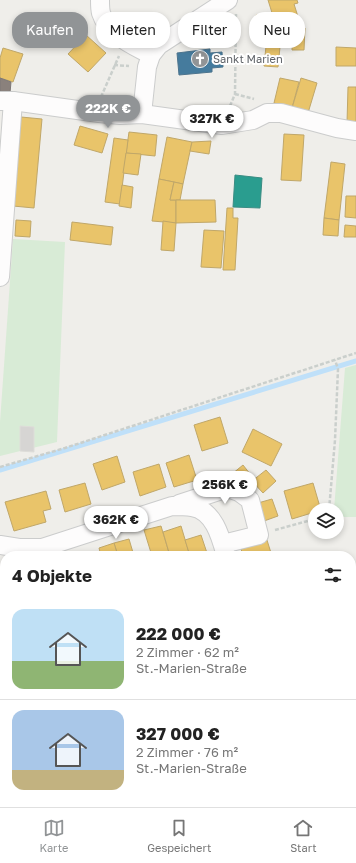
<!DOCTYPE html>
<html lang="de">
<head>
<meta charset="utf-8">
<style>
  body { margin:0; font-family:"Golos Text",sans-serif; background:#f2f2f2; color:#222; height:100vh; display:flex; flex-direction:column; font-size:15px; white-space:nowrap }
  * { box-sizing:border-box; margin:0 }
  p { font-size:13px; color:#767676 }
  .icon { flex:none; width:22px; height:22px; fill:none; stroke:currentColor; stroke-width:2; stroke-linecap:round; stroke-linejoin:round }
  .map { position:relative; flex:1; overflow:hidden }
  .panel { position:absolute; left:0px; top:551px; width:356px; height:256px; display:flex; flex-direction:column; background:#fff; border-radius:16px 16px 0 0; box-shadow:0 2px 6px #0003 }
  .panel>* { flex:none }
  .banner { position:absolute; left:12px; top:12px; width:332px; height:36px; display:flex; gap:8px }
  .controls { position:absolute; left:308px; top:503px; display:grid; gap:8px }
  .controls a { display:grid; place-items:center; width:36px; height:36px; border-radius:50%; background:#fff; box-shadow:0 2px 6px #0003; font-size:20px }
  .price { position:absolute; translate:-50% -34px; padding:0 9px; border-radius:14px; background:#fff; color:#222; font-size:13px; line-height:26px; filter:drop-shadow(0 1px 2px #0008) }
  .price::after { content:''; position:absolute; left:50%; top:24px; width:12px; height:9px; margin-left:-6px; background:inherit; clip-path:polygon(0 0,100% 0,50% 100%) }
  .price.active { background:#919496; color:#fff }
  ul { padding:0; list-style:none }
  li { display:flex; align-items:center; gap:12px; height:100px; padding:0 12px }
  li+li { border-top:1px solid #e0e0e0 }
  li span { display:grid; place-items:center; flex:none; width:112px; height:80px; border-radius:12px; color:#555 }
  li>.icon { margin-inline-start:auto }
  span .icon { width:48px; height:48px; fill:#fffc; stroke-width:1 }
  li b { font-size:17px }
  h2 { display:flex; justify-content:space-between; align-items:center; height:48px; padding:0 12px; font-size:17px }
  .pill { padding:0 14px; border-radius:16px; background:#fff; box-shadow:0 2px 6px #0003; font-size:14px; line-height:36px }
  .pill.active { background:#919496; color:#fff }
  .tabs { display:flex; justify-content:space-around; align-items:center; height:56px; border-top:1px solid #e0e0e0; background:#fff; font-size:11px; color:#767676 }
  .tabs a { display:grid; justify-items:center; gap:2px }
  .tabs .active { color:#919496 }
  .map>svg:first-child { display:block }
  .green { fill:#d8ebd6 }
  .homes { fill:#e9c46a; stroke:#c0a769 }
  .schools { fill:#2a9d8f; stroke:#3a8c83 }
  .public { fill:#457b9d; stroke:#4d748d }
  .industry { fill:#8a817c; stroke:#7d7876 }
  .lines { fill:none; stroke-linecap:round; stroke-linejoin:round }
  .stream { stroke:#bfe0f9; stroke-width:5 }
  .building { fill:#d6d5d3; stroke:#deddd9 }
  .minor-casing { stroke:#cbcccc; stroke-width:20 }
  .path { stroke:#cacfcc; stroke-width:2.5; stroke-dasharray:4 2; stroke-linecap:butt }
  .minor { stroke:#fdfcfc; stroke-width:18 }
  .labels { text-anchor:middle; stroke-width:4; stroke-linejoin:round; paint-order:stroke }
  .poi-label { font-size:11px; fill:#5f6368; stroke:#fff; text-anchor:start }
</style>
</head>
<body>
<div class="map">
<svg width="356" height="807" viewBox="0 0 356 807">
  <rect width="100%" height="100%" fill="#efeeea"/>
  <g class="green">
    <polygon points="13,239 65,242 57,442 0,456 0,422"/>
    <polygon points="356,365 356,517 337,517 337,510 334,510 345,368"/>
  </g>
  <g class="homes">
    <polygon points="268,0 297,0 298,3 294,4 299,20 286,25 282,13 273,16"/>
    <polygon points="256,15 271,15 270,41 256,41"/>
    <polygon points="293,28 305,28 304,50 292,50"/>
    <polygon points="86,35 106,53 88,72 68,54"/>
    <polygon points="266,46 280,47 278,67 264,66"/>
    <polygon points="336,47 356,48 356,66 336,66"/>
    <polygon points="3,48 23,54 13,82 0,78 0,58"/>
    <polygon points="280,78 299,82 292,108 274,103"/>
    <polygon points="301,78 317,83 308,113 292,108"/>
    <polygon points="348,87 356,87 356,123 347,123"/>
    <polygon points="21,117 42,119 34,208 13,206"/>
    <polygon points="80,126 108,134 102,153 74,145"/>
    <polygon points="129,132 157,135 155,156 126,153"/>
    <polygon points="284,134 304,135 301,181 281,180"/>
    <polygon points="167,137 192,142 183,184 159,179"/>
    <polygon points="114,138 128,140 120,204 105,202"/>
    <polygon points="211,141 209,154 190,151 192,142"/>
    <polygon points="126,153 141,154 138,175 123,173"/>
    <polygon points="331,162 345,164 339,220 324,218"/>
    <polygon points="159,179 174,182 170,200 176,200 176,223 152,221"/>
    <polygon points="174,182 183,184 180,200 170,200"/>
    <polygon points="122,185 133,187 131,208 119,206"/>
    <polygon points="346,196 356,196 356,218 345,217"/>
    <polygon points="176,200 215,200 216,222 176,223"/>
    <polygon points="227,208 233,208 233,218 238,218 235,270 223,270"/>
    <polygon points="324,218 339,220 338,236 323,235"/>
    <polygon points="16,220 31,221 30,237 15,236"/>
    <polygon points="163,221 176,223 174,251 161,250"/>
    <polygon points="72,222 113,227 111,245 70,240"/>
    <polygon points="345,225 356,226 356,237 344,237"/>
    <polygon points="204,230 224,231 221,268 201,267"/>
    <polygon points="220,417 228,443 202,451 194,425"/>
    <polygon points="253,429 282,444 271,466 242,452"/>
    <polygon points="189,455 197,480 174,487 166,463"/>
    <polygon points="117,456 125,482 102,490 93,464"/>
    <polygon points="159,464 166,487 140,496 133,472"/>
    <polygon points="243,465 254,479 243,488 232,474"/>
    <polygon points="266,470 276,481 263,493 252,481"/>
    <polygon points="85,483 91,504 65,512 59,490"/>
    <polygon points="313,483 320,507 314,509 315,512 292,519 284,491"/>
    <polygon points="46,491 51,509 43,511 46,522 14,531 5,502"/>
    <polygon points="272,499 278,516 264,521 258,503"/>
    <polygon points="161,526 170,556 152,556 144,530"/>
    <polygon points="181,526 190,556 170,556 163,532"/>
    <polygon points="201,535 208,556 190,556 185,540"/>
    <polygon points="266,537 272,556 243,556 240,545"/>
    <polygon points="129,539 134,556 118,556 114,543"/>
    <polygon points="114,543 118,556 101,556 99,548"/>
    <polygon points="5,573 5,598 3,598"/>
    <polygon points="5,647 5,678 0,676 0,657"/>
    <polygon points="0,718 5,721 5,744 4,747 0,745"/>
    <polygon points="166,802 191,802 188,807 163,807"/>
    <polygon points="191,802 193,802 203,807 188,807"/>
  </g>
  <polygon class="schools" points="235,175 262,178 260,208 233,207"/>
  <polygon class="public" points="210,49 210,53 222,52 223,67 212,68 212,72 179,75 177,53"/>
  <polygon class="industry" points="0,78 11,82 10,93 0,92"/>
  <g class="lines">
    <polyline class="stream" points="0,470 356,361"/>
  </g>
  <polygon class="building" points="20,426 34,427 34,452 20,451"/>
  <g class="lines">
    <g class="minor-casing">
      <g id="minor">
        <path d="M100,0c0,4 0,9 1,13 7,22 32,32 50,42"/>
        <polyline points="0,101 13,101 99,113 120,115 142,114 222,125 253,120 267,113 281,113 337,128 356,131"/>
        <polyline points="142,114 147,67 151,55 159,45 228,0"/>
        <polyline points="0,277 13,101"/>
        <polyline points="179,504 228,488 239,492 250,500 259,535 223,544"/>
        <path d="M0,545l19,3h23l130,-42c7,0 13,0 20,1 22,3 29,31 34,49"/>
        <polyline points="0,701 5,703"/>
        <polyline points="223,802 226,807"/>
        <polyline points="68,807 70,802"/>
      </g>
    </g>
    <g class="path">
      <polyline points="114,65 129,66"/>
      <polyline points="235,94 254,99"/>
      <polyline points="101,97 119,56"/>
      <polyline points="230,106 235,94 236,14"/>
      <polyline points="0,467 65,448 356,353"/>
      <polyline points="329,510 335,440 338,369 335,360"/>
      <polyline points="275,530 315,519"/>
    </g>
    <use href="#minor" class="minor"/>
  </g>
  <defs>
    <g id="church-disc" transform="scale(0.9)"><circle r="9.5" fill="#919496" stroke="#fff"/><path d="M-1.2-6h2.4v3.5h3.3v2.4h-3.3V6h-2.4V-.1h-3.3v-2.4h3.3Z" fill="#fff"/></g>
  </defs>
  <g fill-rule="evenodd">
    <use href="#church-disc" x="200" y="59"/>
  </g>
  <g class="labels">
    <g class="poi-label">
      <text x="213" y="63">Sankt Marien</text>
    </g>
  </g>
</svg>
<div class="controls">
<a><svg class="icon" aria-label="layers" viewBox="0 0 24 24"><path d="M12 4l9 5-9 5-9-5zM3 14l9 5 9-5"/></svg></a>
</div>
<b class="price active" style="left:108px;top:129px">222K €</b>
<b class="price" style="left:212px;top:139px">327K €</b>
<b class="price" style="left:225px;top:505px">256K €</b>
<b class="price" style="left:116px;top:540px">362K €</b>
<div class="banner">
<a class="pill active">Kaufen</a>
<a class="pill">Mieten</a>
<a class="pill">Filter</a>
<a class="pill">Neu</a>
</div>
<section class="panel">
<h2>4 Objekte<svg class="icon" aria-label="filters" viewBox="0 0 24 24"><path d="M4 7h16M4 17h16"/><circle cx="9" cy="7" r="2"/><circle cx="15" cy="17" r="2"/></svg></h2>
<ul>
<li><span style="background:linear-gradient(#bfe0f5 65%,#8fb573 0)"><svg class="icon" aria-label="home" viewBox="0 0 24 24"><path d="M3 11l9-7 9 7M6 9v11h12V9"/></svg></span><div><b>222 000 €</b><p>2 Zimmer · 62 m²</p><p>St.-Marien-Straße</p></div></li>
<li><span style="background:linear-gradient(#a9c7e8 75%,#c2b280 0)"><svg class="icon" aria-label="home" viewBox="0 0 24 24"><path d="M3 11l9-7 9 7M6 9v11h12V9"/></svg></span><div><b>327 000 €</b><p>2 Zimmer · 76 m²</p><p>St.-Marien-Straße</p></div></li>
</ul>
</section>
</div>
<nav class="tabs">
<a class="active"><svg class="icon" aria-label="map" viewBox="0 0 24 24"><path d="M3 6l6-2 6 2 6-2v14l-6 2-6-2-6 2zM9 4v14M15 6v14"/></svg>Karte</a>
<a><svg class="icon" aria-label="saved" viewBox="0 0 24 24"><path d="M7 4h10v16l-5-4-5 4z"/></svg>Gespeichert</a>
<a><svg class="icon" aria-label="home" viewBox="0 0 24 24"><path d="M3 11l9-7 9 7M6 9v11h12V9"/></svg>Start</a>
</nav>
</body>
</html>
